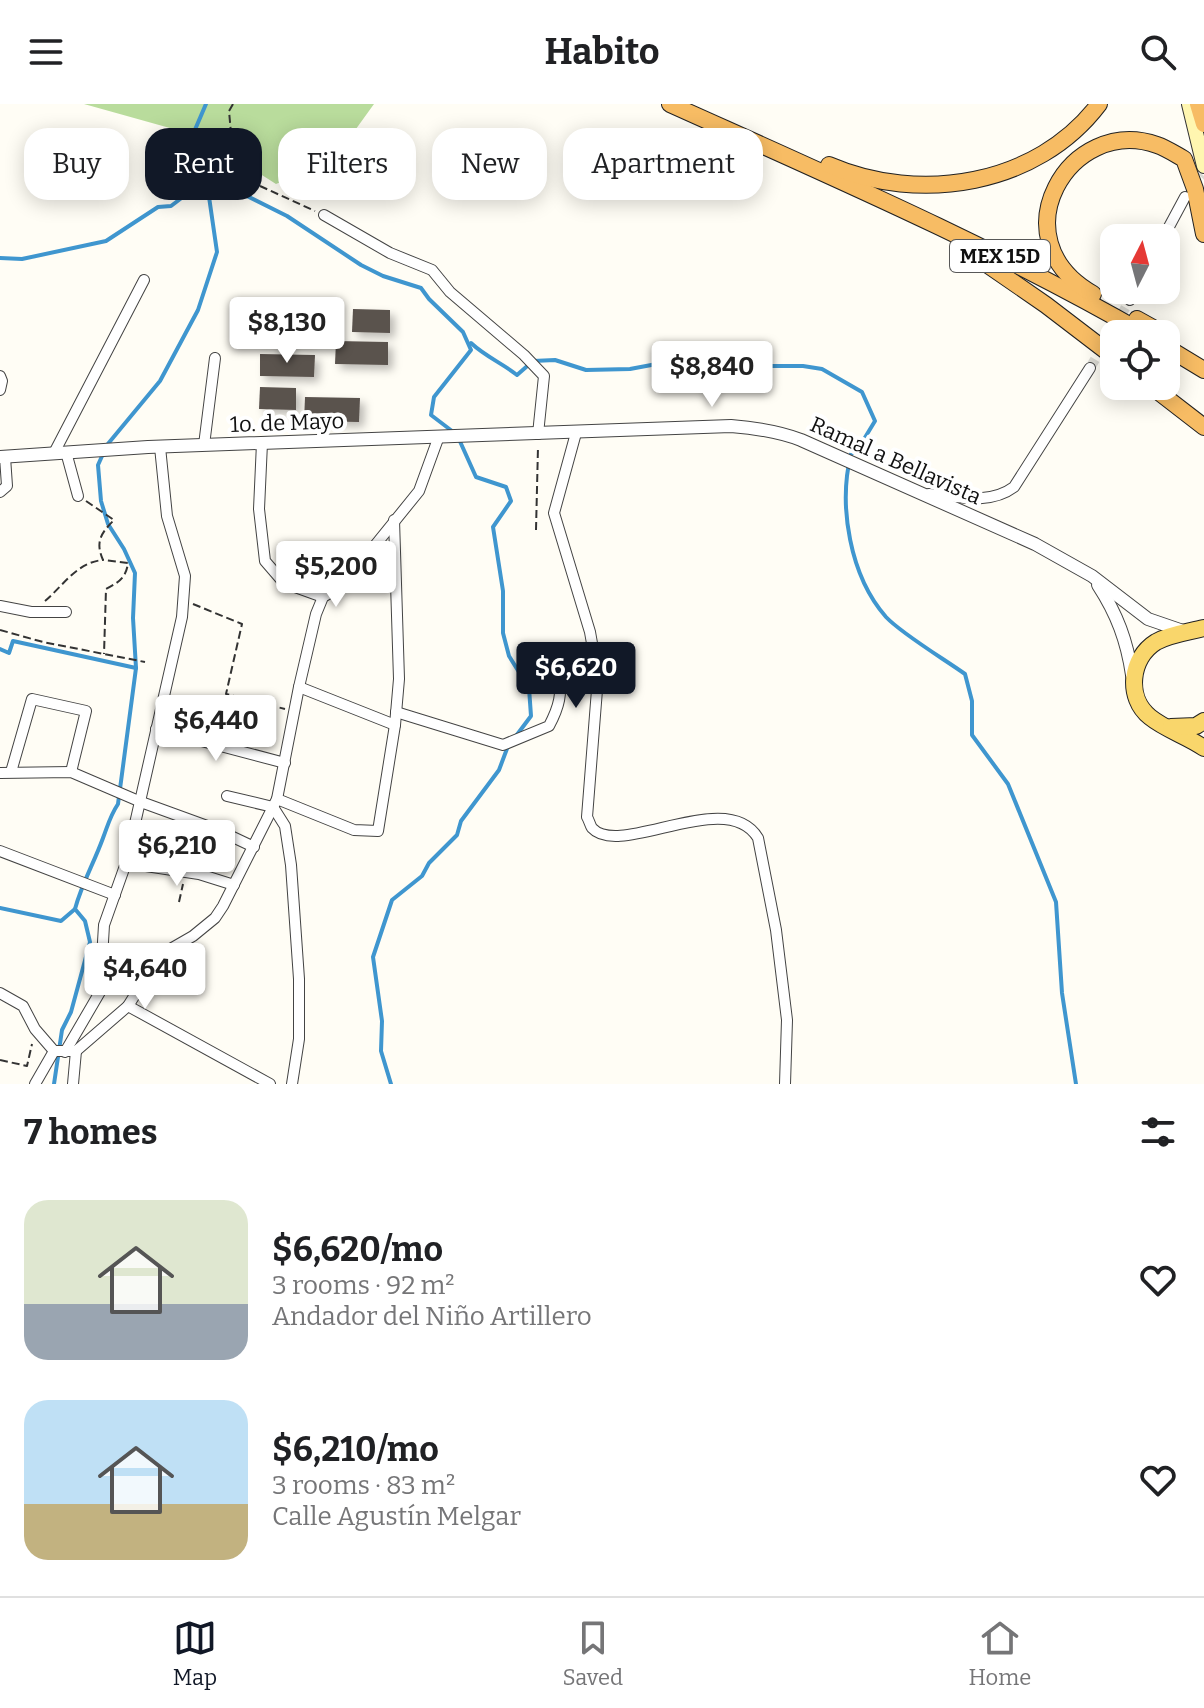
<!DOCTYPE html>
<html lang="en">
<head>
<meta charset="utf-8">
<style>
  body { margin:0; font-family:Bitter,serif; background:#f6f6f6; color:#202124; height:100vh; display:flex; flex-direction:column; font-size:30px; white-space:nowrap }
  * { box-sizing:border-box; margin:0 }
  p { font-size:26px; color:#757577 }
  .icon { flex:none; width:44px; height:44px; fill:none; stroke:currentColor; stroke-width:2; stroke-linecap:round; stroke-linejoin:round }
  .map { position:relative; height:980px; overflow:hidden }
  .panel { display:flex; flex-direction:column; background:#fff; flex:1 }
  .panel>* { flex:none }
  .guide { position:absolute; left:24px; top:24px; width:800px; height:72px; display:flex; gap:16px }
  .needle { width:52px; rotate:6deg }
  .buttons { position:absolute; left:1100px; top:120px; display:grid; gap:16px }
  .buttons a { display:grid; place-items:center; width:80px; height:80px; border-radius:16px; background:#fff; box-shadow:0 4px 20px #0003; font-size:40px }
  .price { position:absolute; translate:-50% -68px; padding:0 18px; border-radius:8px; background:#fff; color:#222; font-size:26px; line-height:52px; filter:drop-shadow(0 2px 4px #0008) }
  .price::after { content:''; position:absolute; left:50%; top:48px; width:24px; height:18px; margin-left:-12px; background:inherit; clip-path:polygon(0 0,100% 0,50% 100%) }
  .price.current { background:#111827; color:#fff }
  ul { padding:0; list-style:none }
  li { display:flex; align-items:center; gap:24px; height:200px; padding:0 24px }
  li span { display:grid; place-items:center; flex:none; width:224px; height:160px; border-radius:24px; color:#555 }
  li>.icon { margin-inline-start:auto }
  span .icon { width:96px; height:96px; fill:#fffc; stroke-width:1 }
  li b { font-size:34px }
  h2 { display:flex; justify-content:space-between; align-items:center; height:96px; padding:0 24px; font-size:34px }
  .chip { padding:0 28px; border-radius:24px; background:#fff; box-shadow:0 4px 20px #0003; font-size:28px; line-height:72px }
  .chip.current { background:#111827; color:#fff }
  header { display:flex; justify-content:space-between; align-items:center; height:104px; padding:0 24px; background:#fff; font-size:36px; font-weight:700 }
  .tab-bar { display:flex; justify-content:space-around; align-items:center; height:112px; border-top:2px solid #e0e0e0; background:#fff; font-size:22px; color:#757577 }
  .tab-bar a { display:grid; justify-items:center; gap:4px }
  .tab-bar .current { color:#111827 }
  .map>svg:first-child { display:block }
  .forest { fill:#b9dc9c }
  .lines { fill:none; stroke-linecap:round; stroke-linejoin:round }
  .stream { stroke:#3f96cf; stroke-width:4 }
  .building { fill:#5a524d; filter:url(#shadow) }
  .minor-tunnel { stroke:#dbdad3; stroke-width:10; stroke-dasharray:10 5; stroke-linecap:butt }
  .minor-casing { stroke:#444; stroke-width:12 }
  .tertiary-casing { stroke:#444; stroke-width:14 }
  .secondary-casing { stroke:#333; stroke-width:16 }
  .primary-casing { stroke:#222; stroke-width:18 }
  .trunk-casing { stroke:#222; stroke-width:18 }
  .path { stroke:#333; stroke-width:2; stroke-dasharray:8 4; stroke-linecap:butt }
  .minor { stroke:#fff; stroke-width:10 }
  .tertiary { stroke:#fff; stroke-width:12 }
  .secondary { stroke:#fff6b0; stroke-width:14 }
  .primary { stroke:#f9d66b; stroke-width:16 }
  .trunk { stroke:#f7bc64; stroke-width:16 }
  .labels { text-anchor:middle; stroke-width:8; stroke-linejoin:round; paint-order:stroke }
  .shield { fill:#fff; stroke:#585858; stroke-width:2 }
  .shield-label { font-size:20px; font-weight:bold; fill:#111 }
  .street-label { font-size:22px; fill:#111; stroke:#fff }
</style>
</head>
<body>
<header><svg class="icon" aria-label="menu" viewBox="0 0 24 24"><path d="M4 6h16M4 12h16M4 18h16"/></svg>Habito<svg class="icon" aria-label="search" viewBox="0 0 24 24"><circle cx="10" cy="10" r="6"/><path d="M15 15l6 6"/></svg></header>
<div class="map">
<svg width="1204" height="980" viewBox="0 0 1204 980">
  <defs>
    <filter id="shadow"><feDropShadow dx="5" dy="5" stdDeviation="4" flood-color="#0004"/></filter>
  </defs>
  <rect width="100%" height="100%" fill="#fffdf5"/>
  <polygon class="forest" points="84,0 374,0 335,54 276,80 202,33"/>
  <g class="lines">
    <g class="stream">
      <polyline points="0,154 22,155 106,137 158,103 171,102 192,86 207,79 233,85 287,112 361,161 383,172 421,184 429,195 463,228 471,246 434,293 431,311 452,327"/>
      <path d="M471,239c15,14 31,20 46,32l16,-14 22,-1 31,10 44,-1 80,-15 56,12h37l19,3 40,23 13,29 -17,28 -7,5c-13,52 -1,122 35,163 16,17 58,42 79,57l7,27v34l36,49 48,118 6,91 14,91"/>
      <polyline points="458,333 476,373 506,383 511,397 493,423 503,487 503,529 509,552 529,584 531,612 516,632"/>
      <polyline points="0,545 9,549 13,537 136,564"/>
      <polyline points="0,804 61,817 75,805"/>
      <path d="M54,980l8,-54 9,-18 19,-70 -5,-21 -10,-12c7,-26 19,-46 28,-71 5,-13 7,-22 15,-34l18,-136 -3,-50 2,-45 -11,-24 -16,-25 -7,-23 -3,-36 9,-20 53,-64 38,-71 19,-58 -10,-69 -13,-51 12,-28"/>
      <polyline points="391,980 381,947 382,917 373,853 392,796 422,772 429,759 457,731 461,717 499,666 508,642"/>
    </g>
  </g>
  <g class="building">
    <polygon points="353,205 390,206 390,229 352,228"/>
    <polygon points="256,214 310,216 310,236 256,235"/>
    <polygon points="336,237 388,238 388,261 335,260"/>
    <polygon points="260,250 315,251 314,273 260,272"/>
    <polygon points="260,283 296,284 296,306 259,305"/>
    <polygon points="305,293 360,294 359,318 304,317"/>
  </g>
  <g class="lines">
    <g class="minor-tunnel">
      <polyline points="1192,85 1204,72"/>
      <polyline points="1090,264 1130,196"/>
    </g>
    <g class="minor-casing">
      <g id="minor">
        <polyline points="324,111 390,149 432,166 450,188 524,251 544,272 538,330"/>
        <polyline points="1163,134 1185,93"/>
        <polyline points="1130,196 1136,186"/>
        <polyline points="0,272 2,277 0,286"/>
        <path d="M576,329l-22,80 36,119 8,45 -11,140c2,3 3,8 5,11 28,31 135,-42 166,10l18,92 11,90 -2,64"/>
        <polyline points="262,339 259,405 265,457 284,479 323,493"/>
        <polyline points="204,341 215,254"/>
        <polyline points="66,348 78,392"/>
        <polyline points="54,349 144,176"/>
        <polyline points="0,388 7,382 5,353"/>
        <path d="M929,390c29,3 61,11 85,-7l76,-119"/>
        <polyline points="0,502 31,508 66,508"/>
        <polyline points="299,583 395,621"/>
        <path d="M396,608l107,33 46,-19c10,-19 14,-33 9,-54l-27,-15"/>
        <polyline points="156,625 285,659"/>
        <polyline points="11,668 32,595 86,607 71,668"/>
        <polyline points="0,669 71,668 141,698 218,726 254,743"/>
        <polyline points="227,692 273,703"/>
        <polyline points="277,695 354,726 378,727 395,621 399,575 394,416"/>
        <polyline points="273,703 285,722 291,761 299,875 299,935 292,980"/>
        <polyline points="0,747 115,791"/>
        <polyline points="126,759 199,770 234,781"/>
        <polyline points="0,889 23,902 35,925 54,947 76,947 128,902 160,851 193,832 215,814 223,802 277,695 299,583 316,510 323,493 343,481 419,387 439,332"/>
        <polyline points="128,902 270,980"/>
        <polyline points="65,948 100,888 104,821 126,759 182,513 185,472 167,412 160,343"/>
        <polyline points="35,980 54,947"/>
        <polyline points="73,980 76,947"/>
      </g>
    </g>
    <g class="tertiary-casing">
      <g id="tertiary">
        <path d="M0,353l148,-10 583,-21c25,2 47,5 70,14l234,104 57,32 56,43 35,12"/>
        <path d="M1098,481c19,29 29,56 34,90"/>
      </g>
    </g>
    <g class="secondary-casing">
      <polyline id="secondary" points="1189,0 1204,62"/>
    </g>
    <g class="primary-casing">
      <g id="primary">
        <path d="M1204,524c-15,4 -34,6 -48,14 -26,16 -30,56 -6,75 16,13 37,19 54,31"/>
        <polyline points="1171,623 1196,622 1204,617"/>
      </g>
    </g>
    <g class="trunk-casing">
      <g id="trunk">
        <path d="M670,0c160,72 322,142 475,230"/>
        <polyline points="1198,0 1204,20"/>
        <path d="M829,61c90,39 208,21 270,-61"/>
        <polyline points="962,143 1046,201 1114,253"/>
        <path d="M1093,190c-97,-55 -23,-180 64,-149 9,3 18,9 27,14l11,30 9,45"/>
        <polyline points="1137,215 1164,230"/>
        <polyline points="1166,243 1204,266"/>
        <polyline points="1151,282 1204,323"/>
      </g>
    </g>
    <g class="path">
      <polyline points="233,0 229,7 234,62 260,82 315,107"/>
      <path d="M86,397l28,19c-13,13 -19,22 -11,40l25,3c-2,15 -9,19 -22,26l-2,65"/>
      <polyline points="536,426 538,343"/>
      <path d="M45,497c18,-15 32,-39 58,-41"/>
      <polyline points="193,500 242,520 226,590 285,605"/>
      <polyline points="0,526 43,538 145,558"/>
      <polyline points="179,798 183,780"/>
      <polyline points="0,956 27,962 32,940"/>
    </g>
    <use href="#minor" class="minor"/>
    <use href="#tertiary" class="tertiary"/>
    <use href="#secondary" class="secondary"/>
    <use href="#primary" class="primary"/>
    <use href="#trunk" class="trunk"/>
  </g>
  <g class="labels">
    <rect class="shield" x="950" y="136" width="100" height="32" rx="6"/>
    <g class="shield-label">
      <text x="1000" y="159">MEX 15D</text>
    </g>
    <g class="street-label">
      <text transform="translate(287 318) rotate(-2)" y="8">1o. de Mayo</text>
      <text transform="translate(896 356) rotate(24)" y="8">Ramal a Bellavista</text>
    </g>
  </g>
</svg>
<div class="buttons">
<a><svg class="needle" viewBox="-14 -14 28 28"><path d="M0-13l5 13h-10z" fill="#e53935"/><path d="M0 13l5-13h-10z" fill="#757577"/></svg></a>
<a><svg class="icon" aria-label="locate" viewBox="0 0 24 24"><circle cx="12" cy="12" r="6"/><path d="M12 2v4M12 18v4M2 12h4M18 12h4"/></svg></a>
</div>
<b class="price" style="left:287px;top:261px">$8,130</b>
<b class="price" style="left:712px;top:305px">$8,840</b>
<b class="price" style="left:336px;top:505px">$5,200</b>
<b class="price current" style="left:576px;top:606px">$6,620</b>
<b class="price" style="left:216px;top:659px">$6,440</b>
<b class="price" style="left:177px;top:784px">$6,210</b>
<b class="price" style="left:145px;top:907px">$4,640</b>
<div class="guide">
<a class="chip">Buy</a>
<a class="chip current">Rent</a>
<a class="chip">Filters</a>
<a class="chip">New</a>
<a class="chip">Apartment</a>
</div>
</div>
<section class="panel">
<h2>7 homes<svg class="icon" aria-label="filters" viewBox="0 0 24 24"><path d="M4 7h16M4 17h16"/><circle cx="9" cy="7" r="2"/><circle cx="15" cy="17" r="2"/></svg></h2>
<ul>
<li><span style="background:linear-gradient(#dfe7d0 65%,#9aa5b1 0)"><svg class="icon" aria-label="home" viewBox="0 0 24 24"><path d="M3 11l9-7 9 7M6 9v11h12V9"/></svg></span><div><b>$6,620/mo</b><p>3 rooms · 92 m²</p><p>Andador del Niño Artillero</p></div><svg class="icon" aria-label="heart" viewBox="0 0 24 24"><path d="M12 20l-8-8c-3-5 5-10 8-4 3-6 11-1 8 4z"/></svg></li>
<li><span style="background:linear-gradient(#bfe0f5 65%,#c2b280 0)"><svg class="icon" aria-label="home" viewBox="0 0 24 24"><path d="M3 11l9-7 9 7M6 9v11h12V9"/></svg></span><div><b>$6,210/mo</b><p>3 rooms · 83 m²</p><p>Calle Agustín Melgar</p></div><svg class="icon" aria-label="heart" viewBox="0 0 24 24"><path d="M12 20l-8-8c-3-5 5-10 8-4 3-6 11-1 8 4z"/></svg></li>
</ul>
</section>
<nav class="tab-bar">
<a class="current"><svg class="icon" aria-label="map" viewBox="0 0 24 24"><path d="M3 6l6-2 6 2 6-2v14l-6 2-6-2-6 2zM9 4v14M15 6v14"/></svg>Map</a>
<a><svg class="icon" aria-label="saved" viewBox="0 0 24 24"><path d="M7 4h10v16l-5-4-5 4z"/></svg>Saved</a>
<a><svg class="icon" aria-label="home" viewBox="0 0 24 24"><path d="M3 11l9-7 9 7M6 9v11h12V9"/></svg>Home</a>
</nav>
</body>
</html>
